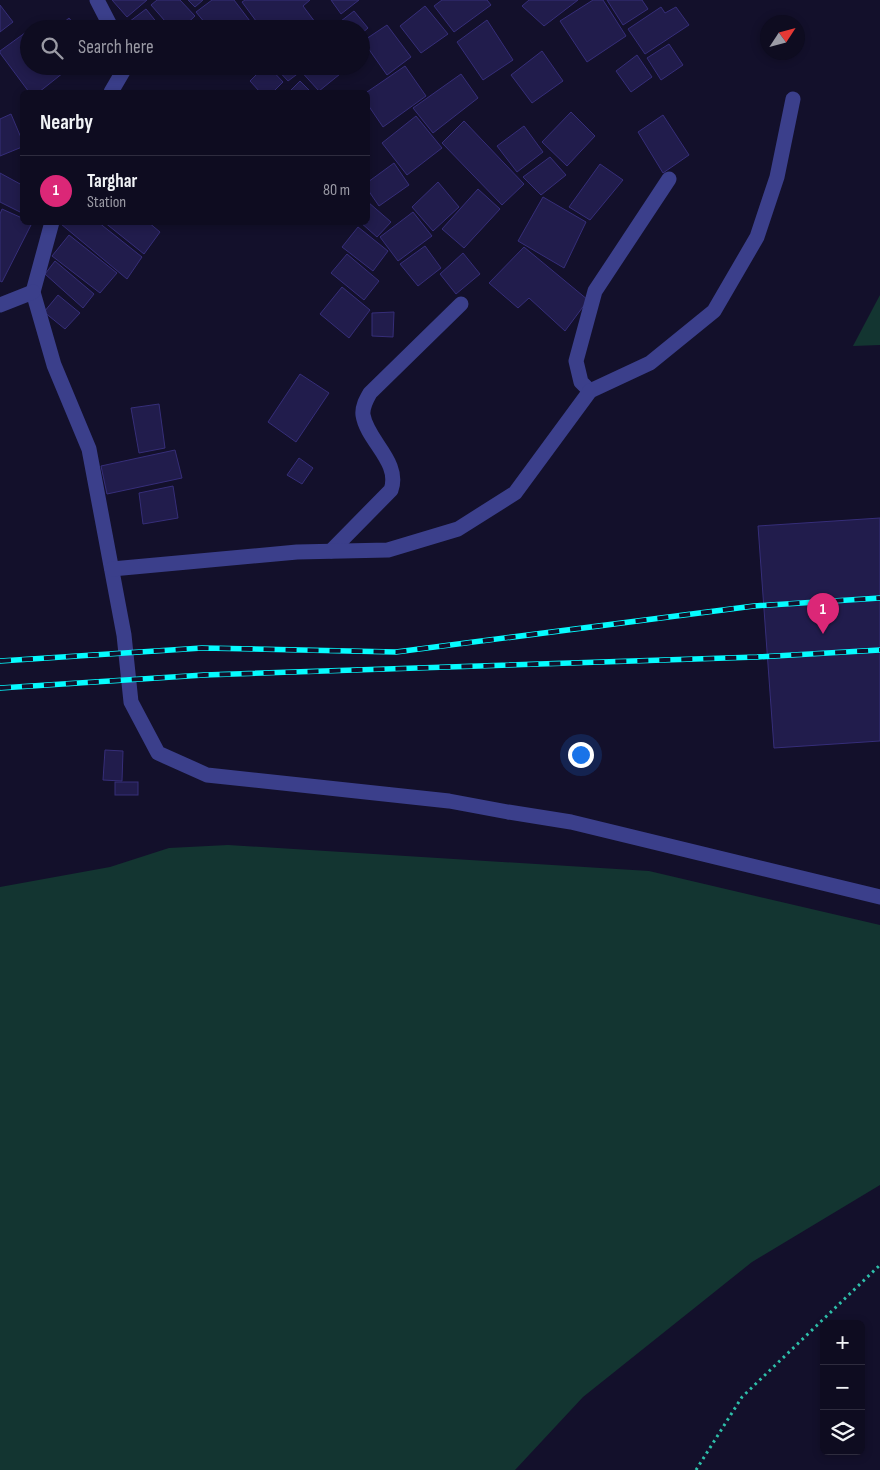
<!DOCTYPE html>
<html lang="en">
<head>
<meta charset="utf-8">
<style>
  :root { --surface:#0e0c20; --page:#1c1a2d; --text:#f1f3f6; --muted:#9b9ba5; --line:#2e2c3e; --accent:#db2777 }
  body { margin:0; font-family:"Sofia Sans Condensed",sans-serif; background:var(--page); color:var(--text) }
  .controls { position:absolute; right:15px; bottom:15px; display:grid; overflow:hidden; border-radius:8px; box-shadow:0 2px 8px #0003 }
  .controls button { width:45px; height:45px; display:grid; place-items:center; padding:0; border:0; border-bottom:1px solid var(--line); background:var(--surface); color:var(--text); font:25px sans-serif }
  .compass { position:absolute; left:760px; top:15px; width:45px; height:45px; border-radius:50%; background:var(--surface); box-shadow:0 2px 8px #0003; rotate:54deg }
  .you { position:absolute; left:580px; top:754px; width:18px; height:18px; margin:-12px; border:4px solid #fff; border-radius:50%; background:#1a73e8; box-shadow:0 0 0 8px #1a73e833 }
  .badge { display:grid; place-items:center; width:32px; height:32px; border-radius:50%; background:var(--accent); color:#fff; font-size:16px; font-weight:700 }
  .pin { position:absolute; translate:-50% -41px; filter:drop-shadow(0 1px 2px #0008) }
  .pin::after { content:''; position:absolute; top:26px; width:18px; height:15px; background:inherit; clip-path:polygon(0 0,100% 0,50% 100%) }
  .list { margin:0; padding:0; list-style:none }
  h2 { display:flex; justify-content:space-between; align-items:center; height:65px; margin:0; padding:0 20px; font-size:21px }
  h2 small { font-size:16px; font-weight:400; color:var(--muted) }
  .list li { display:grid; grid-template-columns:32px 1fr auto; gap:15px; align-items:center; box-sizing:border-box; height:70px; padding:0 20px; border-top:1px solid var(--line) }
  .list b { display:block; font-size:19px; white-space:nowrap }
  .list p { margin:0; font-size:16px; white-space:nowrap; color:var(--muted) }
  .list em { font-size:16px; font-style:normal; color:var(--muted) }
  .icon { flex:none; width:28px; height:28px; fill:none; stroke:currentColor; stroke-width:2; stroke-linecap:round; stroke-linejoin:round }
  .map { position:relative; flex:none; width:880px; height:1470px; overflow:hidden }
  .search { position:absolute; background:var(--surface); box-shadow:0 2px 8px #0003; left:20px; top:20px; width:350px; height:55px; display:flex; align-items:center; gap:12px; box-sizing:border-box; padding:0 18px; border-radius:28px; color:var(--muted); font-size:19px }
  .panel { position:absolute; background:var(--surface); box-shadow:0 2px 8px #0003; left:20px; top:90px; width:350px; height:135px; border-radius:8px }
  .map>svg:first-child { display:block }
  .green { fill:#133531 }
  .building { fill:#211c4c; stroke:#362e79 }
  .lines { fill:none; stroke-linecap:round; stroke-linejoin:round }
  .path { stroke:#2ebfaa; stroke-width:3; stroke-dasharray:2.5 4; stroke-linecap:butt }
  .street { stroke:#3b3f8b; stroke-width:15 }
  .rail-casing { stroke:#06fcff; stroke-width:5.5 }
  .rail { stroke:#13102b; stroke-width:4; stroke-dasharray:11; stroke-linecap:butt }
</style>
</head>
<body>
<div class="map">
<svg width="880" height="1470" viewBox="0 0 880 1470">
  <rect width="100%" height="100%" fill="#13102b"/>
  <g class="green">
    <polygon points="880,295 880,345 853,346"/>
    <polygon points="228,845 649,871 880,925 880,1185 752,1262 583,1397 515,1470 0,1470 0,887 110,867 169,848"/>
  </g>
  <g class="building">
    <polygon points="112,0 147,0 127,17"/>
    <polygon points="157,0 180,0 195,16 181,29 172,29 151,5"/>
    <polygon points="188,0 203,0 195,7"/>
    <polygon points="212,0 234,0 256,29 210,29 196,12"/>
    <polygon points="245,0 310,0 303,6 315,22 308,29 281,29 275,21 267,29 262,29 242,2"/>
    <polygon points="331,0 359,0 341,14"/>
    <polygon points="442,0 487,0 491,5 454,32 434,6"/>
    <polygon points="529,0 578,0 544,26 522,6"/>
    <polygon points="593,0 603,0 626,36 587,62 560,21"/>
    <polygon points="607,0 642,0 648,9 623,25"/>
    <polygon points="0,5 13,22 0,32"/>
    <polygon points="425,6 448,34 421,53 400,26"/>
    <polygon points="661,7 665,13 676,7 689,25 645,54 628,29"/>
    <polygon points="146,9 162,29 121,28"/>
    <polygon points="354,11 368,28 361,34 361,29 348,29 341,21"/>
    <polygon points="69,18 78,29 56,29"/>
    <polygon points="487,20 513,60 483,80 457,42"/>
    <polygon points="387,25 411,57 387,75 363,41"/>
    <polygon points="29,30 29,66 66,66 68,69 39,92 29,92 0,53 0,51"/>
    <polygon points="669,44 683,65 661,80 647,58"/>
    <polygon points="542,51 563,81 532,103 511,75"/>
    <polygon points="637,55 652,77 631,92 616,71"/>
    <polygon points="265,66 268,66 283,82 273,92 260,92 250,81"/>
    <polygon points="274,66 297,66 296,67 300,72 288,81"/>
    <polygon points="301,66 350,66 319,91 298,68"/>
    <polygon points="405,66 426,96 383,127 368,105 367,92"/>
    <polygon points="461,74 478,98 433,133 413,108"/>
    <polygon points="300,81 311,92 289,92"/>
    <polygon points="571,112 595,136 567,166 542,142"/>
    <polygon points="11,114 22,140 22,147 0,156 0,119"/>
    <polygon points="663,115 689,155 663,173 638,132"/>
    <polygon points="416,116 442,148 407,175 382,143"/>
    <polygon points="464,121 524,184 502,205 442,143"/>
    <polygon points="524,126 543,152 517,172 497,146"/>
    <polygon points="550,157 566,175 541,195 523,177"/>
    <polygon points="394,163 409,185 379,206 368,190 368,182"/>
    <polygon points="600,164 623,180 590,220 569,207"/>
    <polygon points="0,173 22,185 22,213 0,202"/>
    <polygon points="438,182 459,207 433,231 412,207"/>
    <polygon points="478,189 500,209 464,248 442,229"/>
    <polygon points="543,197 586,222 564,268 518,241"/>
    <polygon points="368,202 391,222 377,237 360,222 368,222"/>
    <polygon points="2,209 22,218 22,222 32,223 2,282 0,281 0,214"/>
    <polygon points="413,212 432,236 398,261 380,237"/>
    <polygon points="62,222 98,222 142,257 127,279 61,224"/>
    <polygon points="104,222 148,222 160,232 144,254"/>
    <polygon points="358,227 388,251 373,271 342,247"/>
    <polygon points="69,235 117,273 100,293 52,256"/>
    <polygon points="425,246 441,268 418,286 400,264"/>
    <polygon points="524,247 588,300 565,331 529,298 518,308 489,283"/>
    <polygon points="463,253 480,274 456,294 440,274"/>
    <polygon points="347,254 379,281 364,300 331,273"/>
    <polygon points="55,261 94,294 83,308 45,274"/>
    <polygon points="342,287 370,310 349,338 320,314"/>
    <polygon points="58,295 80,313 65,329 44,312"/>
    <polygon points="394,312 393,337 372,336 372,313"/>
    <polygon points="300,374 329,393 296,442 268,422"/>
    <polygon points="159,404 165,448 139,453 131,408"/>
    <polygon points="175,450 182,478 107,494 101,466"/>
    <polygon points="299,458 313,468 302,484 287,475"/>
    <polygon points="173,486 178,518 143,524 139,493"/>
    <polygon points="880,518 880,741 774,748 758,526"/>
    <polygon points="105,750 123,751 122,781 103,780"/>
    <rect x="115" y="782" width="23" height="13"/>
  </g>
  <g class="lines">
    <polyline class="path" points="696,1470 742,1397 880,1265"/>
    <g class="street">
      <polyline points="97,0 112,29"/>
      <polyline points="111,92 125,68 125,66"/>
      <polyline points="52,222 33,292 54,365 89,449 124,635 131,702 158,753 207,775 449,801 508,812 571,822 880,897"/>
      <polyline points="0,305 33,292"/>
      <polyline points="590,391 581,382 576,361 595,291 669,179"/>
      <path d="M331,551L391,490C401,462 367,441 363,415C362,407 366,400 370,393L461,304"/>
      <polyline points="112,569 297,552 388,550 458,529 515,493 590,391 650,363 714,311 757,237 777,177 793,99"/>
    </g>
    <g class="rail-casing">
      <g id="rail">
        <polyline points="0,661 202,648 396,652 754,606 880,598"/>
        <polyline points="0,688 204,675 757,657 880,650"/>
      </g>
    </g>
    <use href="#rail" class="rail"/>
  </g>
</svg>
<div class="controls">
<button>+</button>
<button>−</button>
<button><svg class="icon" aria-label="layers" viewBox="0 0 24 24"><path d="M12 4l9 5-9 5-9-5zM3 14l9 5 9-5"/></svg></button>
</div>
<svg class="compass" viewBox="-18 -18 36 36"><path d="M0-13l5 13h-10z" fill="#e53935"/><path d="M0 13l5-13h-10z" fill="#9b9ba5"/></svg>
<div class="you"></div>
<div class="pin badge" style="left:823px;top:634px">1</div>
<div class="search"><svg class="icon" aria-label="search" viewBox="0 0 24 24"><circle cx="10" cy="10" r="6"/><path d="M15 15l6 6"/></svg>Search here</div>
<section class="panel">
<h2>Nearby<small></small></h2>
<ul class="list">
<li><span class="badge">1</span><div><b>Targhar</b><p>Station</p></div><em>80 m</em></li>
</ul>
</section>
</div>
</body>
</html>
